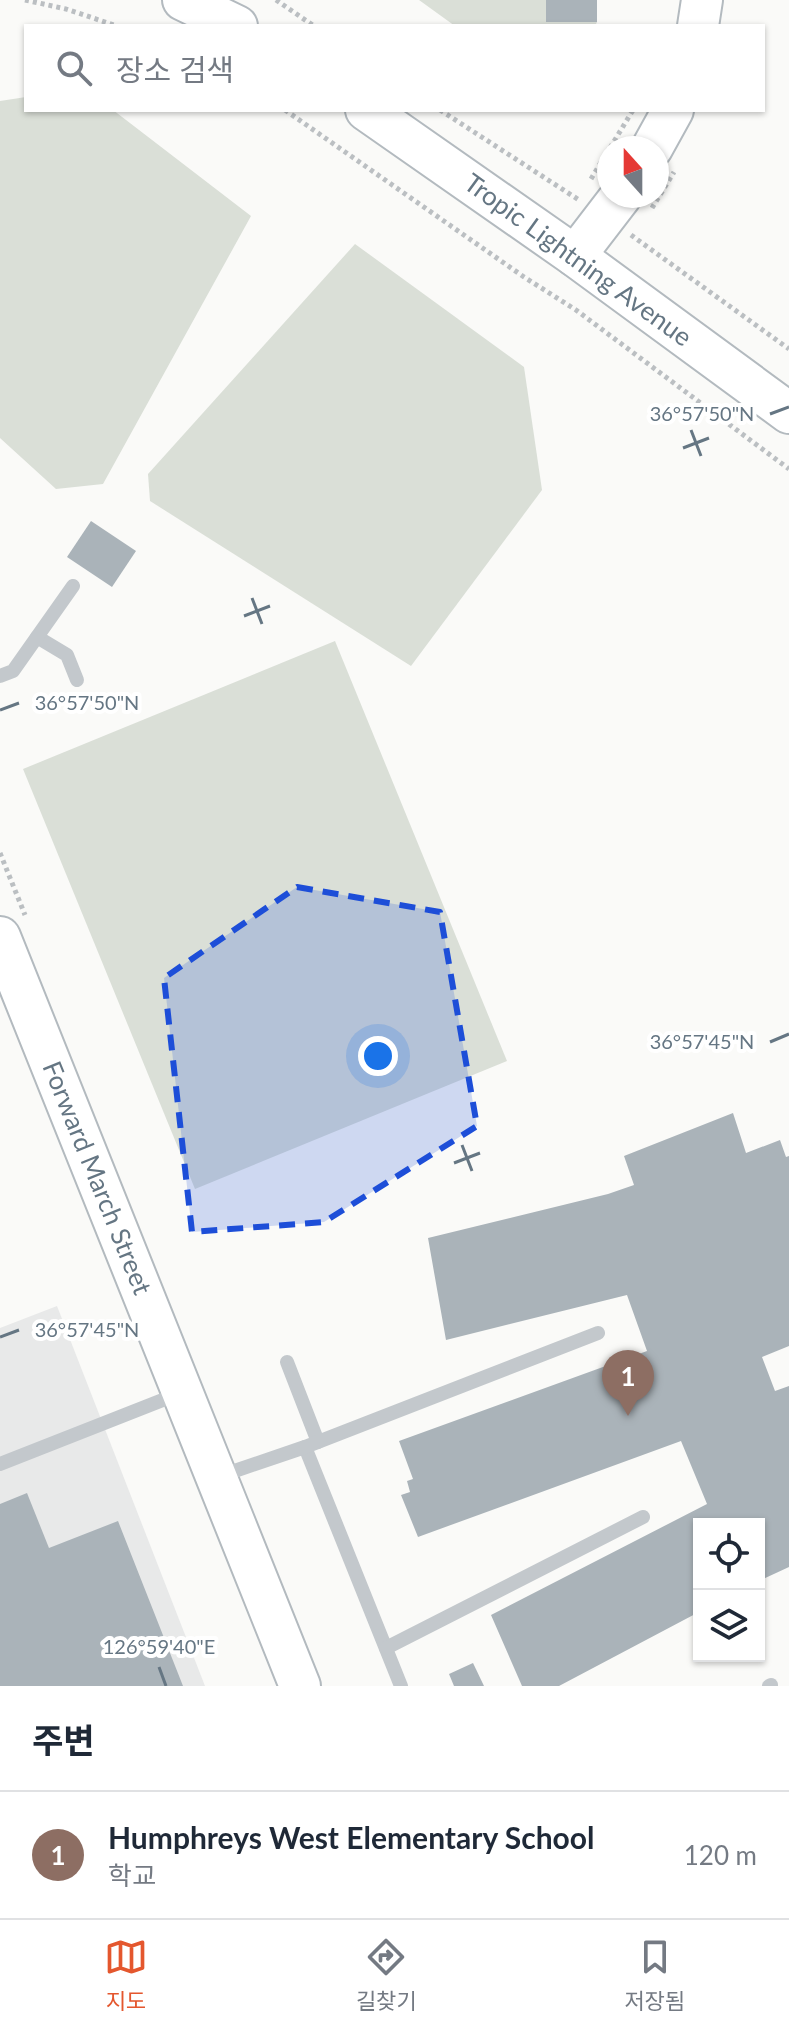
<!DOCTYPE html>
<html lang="ko">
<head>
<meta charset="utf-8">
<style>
  :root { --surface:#fff; --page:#f2f2f3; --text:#1f2937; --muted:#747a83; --line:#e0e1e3; --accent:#e4572e }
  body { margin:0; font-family:Lato,"Noto Sans KR",sans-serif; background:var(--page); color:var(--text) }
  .controls { position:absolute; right:24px; bottom:24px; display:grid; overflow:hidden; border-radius:0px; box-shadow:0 2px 6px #0004 }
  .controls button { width:72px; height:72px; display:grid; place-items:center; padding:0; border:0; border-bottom:2px solid var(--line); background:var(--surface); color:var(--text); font:40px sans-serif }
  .compass { position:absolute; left:597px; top:136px; width:72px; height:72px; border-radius:50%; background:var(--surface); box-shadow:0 2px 6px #0004; rotate:339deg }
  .you { position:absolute; left:378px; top:1056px; width:28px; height:28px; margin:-20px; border:6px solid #fff; border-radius:50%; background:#1a73e8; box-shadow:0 0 0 12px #1a73e833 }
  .badge { display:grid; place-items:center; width:52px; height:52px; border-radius:50%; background:var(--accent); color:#fff; font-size:26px; font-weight:700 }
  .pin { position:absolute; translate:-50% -66px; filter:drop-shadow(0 2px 4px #0008) }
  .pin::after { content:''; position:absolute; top:42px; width:28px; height:24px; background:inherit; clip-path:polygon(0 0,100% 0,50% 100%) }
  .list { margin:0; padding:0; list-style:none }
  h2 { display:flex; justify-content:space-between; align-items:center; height:104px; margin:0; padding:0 32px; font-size:34px }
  h2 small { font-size:26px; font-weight:400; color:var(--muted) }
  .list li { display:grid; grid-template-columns:52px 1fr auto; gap:24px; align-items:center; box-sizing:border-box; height:128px; padding:0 32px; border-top:2px solid var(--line) }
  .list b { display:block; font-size:30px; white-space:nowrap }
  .list p { margin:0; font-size:26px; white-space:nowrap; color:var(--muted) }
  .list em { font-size:26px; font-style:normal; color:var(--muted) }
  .icon { flex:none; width:44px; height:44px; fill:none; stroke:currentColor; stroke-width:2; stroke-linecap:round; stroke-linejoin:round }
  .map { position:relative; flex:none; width:789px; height:1686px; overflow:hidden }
  .search { position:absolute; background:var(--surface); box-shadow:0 2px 6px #0004; left:24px; right:24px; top:24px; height:88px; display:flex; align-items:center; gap:20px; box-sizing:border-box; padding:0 28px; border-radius:0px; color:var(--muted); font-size:30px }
  .sheet { height:232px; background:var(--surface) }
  nav { display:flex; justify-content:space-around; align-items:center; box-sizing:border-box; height:112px; border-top:2px solid var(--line); background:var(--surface); font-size:22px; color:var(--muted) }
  nav a { display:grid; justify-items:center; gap:4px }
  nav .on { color:var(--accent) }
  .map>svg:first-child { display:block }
  .built { fill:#e8e9e9 }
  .green { fill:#dadfd7 }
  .building { fill:#aab3b9 }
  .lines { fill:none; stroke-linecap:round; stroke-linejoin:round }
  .secondary-casing { stroke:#b3babf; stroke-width:44 }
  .path { stroke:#bbbfc2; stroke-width:5; stroke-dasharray:4 4; stroke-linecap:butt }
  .lane { stroke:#c3c8cc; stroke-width:14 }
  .secondary { stroke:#fff; stroke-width:40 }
  .marked { fill:#1d4ed8; fill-opacity:0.2; stroke:#1d4ed8; stroke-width:6; stroke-dasharray:16 10; stroke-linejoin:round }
  .ticks { fill:none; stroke:#657683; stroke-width:3 }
  .labels { text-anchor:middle; stroke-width:8; stroke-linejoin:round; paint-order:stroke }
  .street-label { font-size:26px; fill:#657683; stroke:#fff }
  .ticks-label { font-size:20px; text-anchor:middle; fill:#657683; stroke:#fff; stroke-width:8; stroke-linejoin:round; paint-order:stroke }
</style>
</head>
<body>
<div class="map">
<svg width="789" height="1686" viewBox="0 0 789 1686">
  <rect width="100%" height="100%" fill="#fafaf8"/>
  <polygon class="built" points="57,1306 205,1686 0,1686 0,1328"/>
  <g class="green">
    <polygon points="419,0 546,0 546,22 597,22 595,26 455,26"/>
    <polygon points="26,97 26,110 113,110 251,216 103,484 56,489 0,438 0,101"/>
    <polygon points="355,244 524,367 542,490 411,666 150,501 148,474"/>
    <polygon points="335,641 507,1061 195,1189 23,769"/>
  </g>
  <g class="building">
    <rect x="546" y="0" width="51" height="22"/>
    <polygon points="91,521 136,551 112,587 67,557"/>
    <polygon points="733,1113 746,1153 780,1140 786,1157 789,1156 789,1346 762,1357 775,1391 789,1386 789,1567 759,1581 759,1524 699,1524 699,1612 559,1686 522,1686 491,1615 707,1504 681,1441 418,1537 401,1495 410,1492 407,1481 413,1479 399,1441 647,1351 627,1295 446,1340 428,1238 608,1194 634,1185 624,1156"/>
    <polygon points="27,1493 49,1548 118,1521 183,1686 0,1686 0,1504"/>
    <polygon points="473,1663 484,1686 454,1686 449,1674"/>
  </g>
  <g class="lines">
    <g class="secondary-casing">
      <g id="secondary">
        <polyline points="183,0 237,26"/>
        <polyline points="698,26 702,0"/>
        <polyline points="366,110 575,256 789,413"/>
        <polyline points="652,148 673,110"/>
        <polyline points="575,256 621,196"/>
        <polyline points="0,937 300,1686"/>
      </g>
    </g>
    <g class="path">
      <polyline points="25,0 66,9 117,26"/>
      <polyline points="276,0 314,26"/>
      <polyline points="285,110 524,277 576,310 789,469"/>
      <polyline points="440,110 579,200"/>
      <polyline points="610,148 633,110"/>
      <polyline points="591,179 609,149"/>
      <polyline points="652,208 674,172"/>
      <polyline points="631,235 789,349"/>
      <polyline points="0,853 25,915"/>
    </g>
    <g class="lane">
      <polyline points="37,637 67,655 77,680"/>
      <polyline points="0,676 13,671 73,586"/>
      <polyline points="287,1362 318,1442"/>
      <polyline points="305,1447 401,1686"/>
      <polyline points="0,1464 178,1394"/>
      <polyline points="217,1477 305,1447 598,1333"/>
      <polyline points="386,1648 643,1517"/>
      <polyline points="769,1686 771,1685"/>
    </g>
    <use href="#secondary" class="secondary"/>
  </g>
  <path class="marked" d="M297,887L440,912L477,1126L324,1222L192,1232L164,978Z"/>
  <path class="ticks" d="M770,414L789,407M691,430L701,456M683,448L709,438M252,598L262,624M244,616L270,606M0,710L19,703M770,1042L789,1034M462,1145L472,1171M454,1163L480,1153M0,1337L19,1330M159,1667L166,1686"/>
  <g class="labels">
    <g class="street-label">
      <text transform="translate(578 260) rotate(36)" y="9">Tropic Lightning Avenue</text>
      <text transform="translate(97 1178) rotate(68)" y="9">Forward March Street</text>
    </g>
  </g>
  <g class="ticks-label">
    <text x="702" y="421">36°57'50"N</text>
    <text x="87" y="710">36°57'50"N</text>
    <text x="702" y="1049">36°57'45"N</text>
    <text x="87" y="1337">36°57'45"N</text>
    <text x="159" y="1654">126°59'40"E</text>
  </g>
</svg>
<div class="controls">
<button><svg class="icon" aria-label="locate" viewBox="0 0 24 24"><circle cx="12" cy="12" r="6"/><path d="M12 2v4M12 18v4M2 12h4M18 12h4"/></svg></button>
<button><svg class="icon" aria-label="layers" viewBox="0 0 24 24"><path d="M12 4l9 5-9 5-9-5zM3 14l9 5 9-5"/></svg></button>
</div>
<svg class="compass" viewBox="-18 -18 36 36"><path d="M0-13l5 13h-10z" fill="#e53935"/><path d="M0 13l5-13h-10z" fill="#747a83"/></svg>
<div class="you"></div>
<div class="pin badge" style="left:628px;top:1416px;background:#8d6e63">1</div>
<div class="search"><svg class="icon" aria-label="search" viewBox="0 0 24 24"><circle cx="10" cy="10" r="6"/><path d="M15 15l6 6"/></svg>장소 검색</div>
</div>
<section class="sheet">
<h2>주변<small></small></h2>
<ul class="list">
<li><span class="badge" style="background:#8d6e63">1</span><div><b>Humphreys West Elementary School</b><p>학교</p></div><em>120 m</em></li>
</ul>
</section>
<nav>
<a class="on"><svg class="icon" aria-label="map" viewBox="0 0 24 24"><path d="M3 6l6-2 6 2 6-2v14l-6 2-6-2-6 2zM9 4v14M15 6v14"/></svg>지도</a>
<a><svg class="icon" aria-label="directions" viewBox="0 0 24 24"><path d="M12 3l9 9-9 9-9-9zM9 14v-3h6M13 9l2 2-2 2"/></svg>길찾기</a>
<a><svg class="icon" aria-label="saved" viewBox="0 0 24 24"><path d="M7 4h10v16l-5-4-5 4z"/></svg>저장됨</a>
</nav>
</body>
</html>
